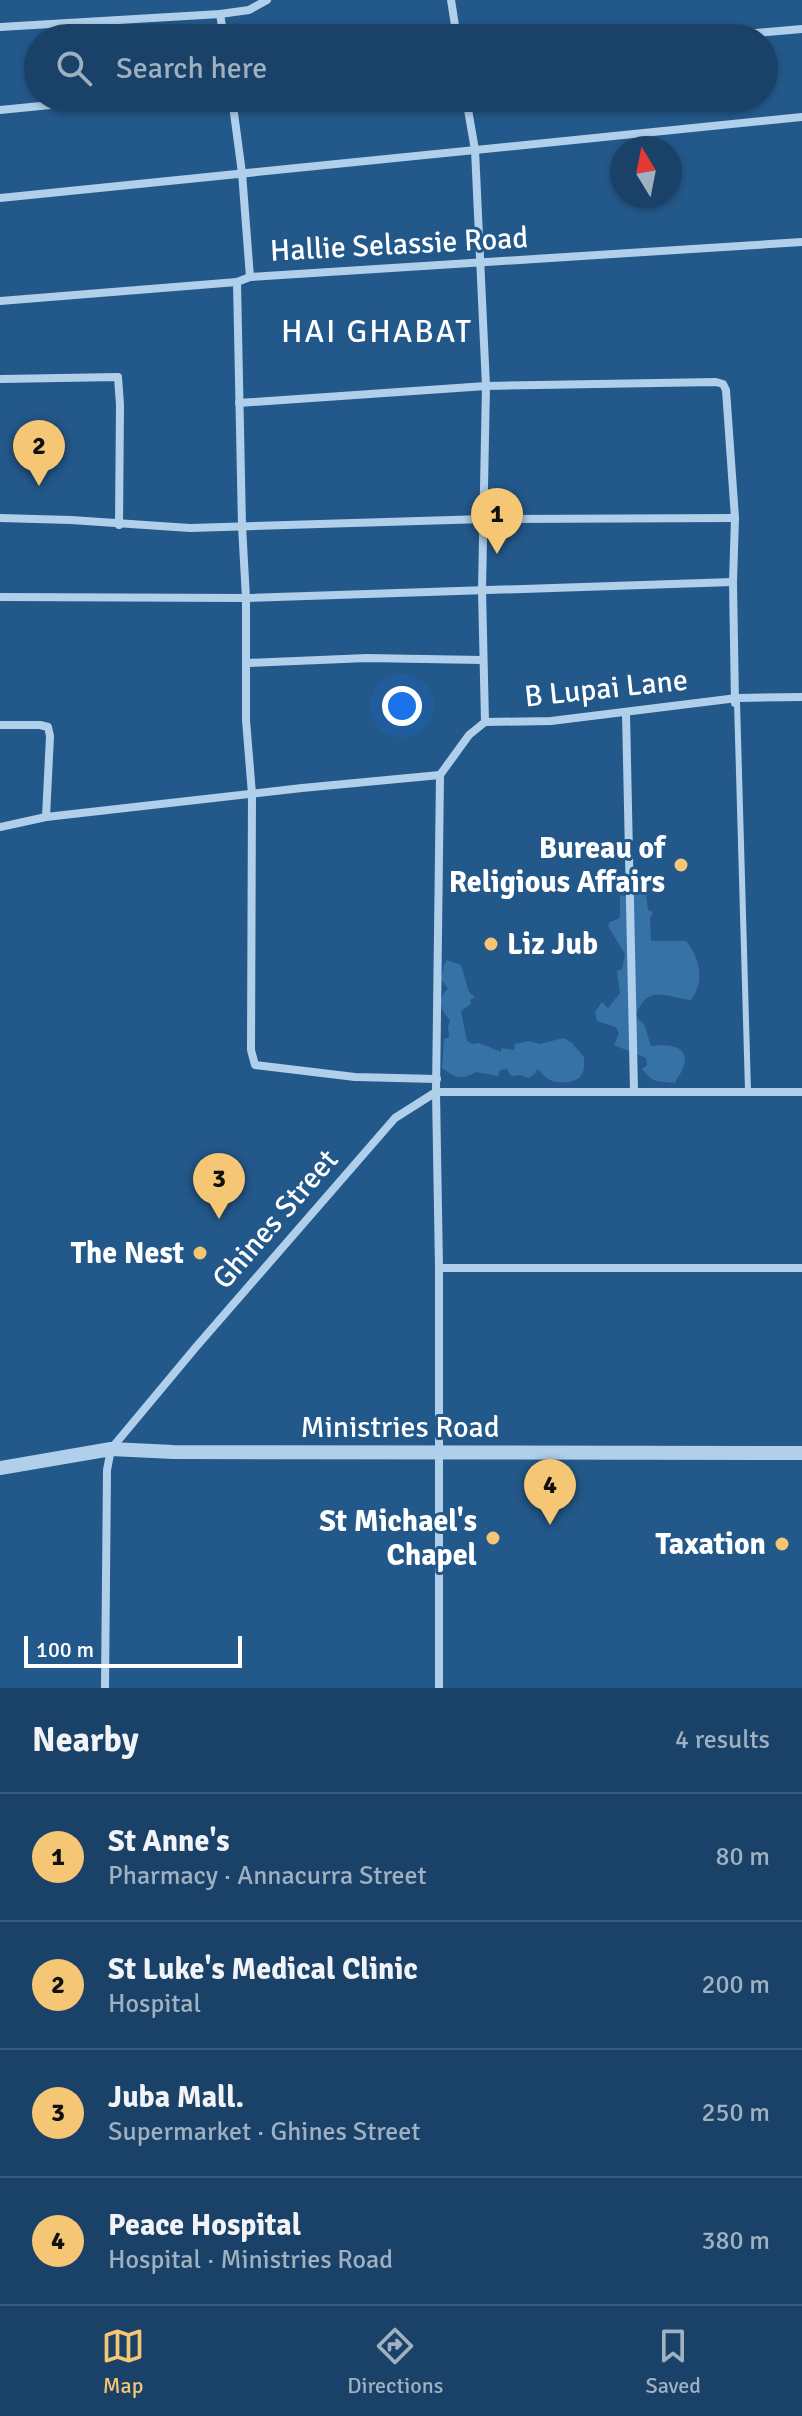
<!DOCTYPE html>
<html lang="en">
<head>
<meta charset="utf-8">
<style>
  :root { --surface:#1a4268; --page:#23496e; --text:#f1f3f6; --muted:#9fb0c0; --line:#385b7c; --accent:#f5c673 }
  body { margin:0; font-family:Signika,sans-serif; background:var(--page); color:var(--text) }
  .compass { position:absolute; left:610px; top:136px; width:72px; height:72px; border-radius:50%; background:var(--surface); box-shadow:0 2px 6px #0004; rotate:350deg }
  .scale { position:absolute; left:24px; bottom:20px; width:218px; box-sizing:border-box; padding-left:8px; border:4px solid #fff; border-top:0; font-size:22px; line-height:28px; white-space:nowrap; color:#fff; -webkit-text-stroke:6px #23588a; paint-order:stroke }
  .you { position:absolute; left:402px; top:706px; width:28px; height:28px; margin:-20px; border:6px solid #fff; border-radius:50%; background:#1a73e8; box-shadow:0 0 0 12px #1a73e833 }
  .badge { display:grid; place-items:center; width:52px; height:52px; border-radius:50%; background:var(--accent); color:#111; font-size:26px; font-weight:700 }
  .pin { position:absolute; translate:-50% -66px; filter:drop-shadow(0 2px 4px #0008) }
  .pin::after { content:''; position:absolute; top:42px; width:28px; height:24px; background:inherit; clip-path:polygon(0 0,100% 0,50% 100%) }
  .list { margin:0; padding:0; list-style:none }
  h2 { display:flex; justify-content:space-between; align-items:center; height:104px; margin:0; padding:0 32px; font-size:34px }
  h2 small { font-size:26px; font-weight:400; color:var(--muted) }
  .list li { display:grid; grid-template-columns:52px 1fr auto; gap:24px; align-items:center; box-sizing:border-box; height:128px; padding:0 32px; border-top:2px solid var(--line) }
  .list b { display:block; font-size:30px; white-space:nowrap }
  .list p { margin:0; font-size:26px; white-space:nowrap; color:var(--muted) }
  .list em { font-size:26px; font-style:normal; color:var(--muted) }
  .icon { flex:none; width:44px; height:44px; fill:none; stroke:currentColor; stroke-width:2; stroke-linecap:round; stroke-linejoin:round }
  .map { position:relative; flex:none; width:802px; height:1688px; overflow:hidden }
  .search { position:absolute; background:var(--surface); box-shadow:0 2px 6px #0004; left:24px; right:24px; top:24px; height:88px; display:flex; align-items:center; gap:20px; box-sizing:border-box; padding:0 28px; border-radius:44px; color:var(--muted); font-size:30px }
  .sheet { height:616px; background:var(--surface) }
  nav { display:flex; justify-content:space-around; align-items:center; box-sizing:border-box; height:112px; border-top:2px solid var(--line); background:var(--surface); font-size:22px; color:var(--muted) }
  nav a { display:grid; justify-items:center; gap:4px }
  nav .on { color:var(--accent) }
  .map>svg:first-child { display:block }
  .green { fill:#3772a7 }
  .lines { fill:none; stroke-linecap:round; stroke-linejoin:round }
  .service { stroke:#b0cfea; stroke-width:6 }
  .minor { stroke:#b0cfea; stroke-width:8 }
  .tertiary { stroke:#b0cfea; stroke-width:14 }
  .poi-dot { fill:#f5c673; stroke:#23588a; stroke-width:3 }
  .labels { text-anchor:middle; stroke-width:6; stroke-linejoin:round; paint-order:stroke }
  .street-label { font-size:30px; fill:#fff; stroke:#23588a }
  .poi-label { font-size:30px; font-weight:bold; fill:#fff; stroke:#23588a; text-anchor:end }
  .neighbourhood-label { font-size:32px; letter-spacing:2px; fill:#fff; stroke:#23588a }
</style>
</head>
<body>
<div class="map">
<svg width="802" height="1688" viewBox="0 0 802 1688">
  <rect width="100%" height="100%" fill="#23588a"/>
  <g class="green">
    <path d="M634,884L646,893L648,910L653,912L650,918L651,941H686C700,958 705,981 691,1000C664,997 649,984 636,1014L638,1019L644,1024L651,1046C664,1044 690,1044 684,1065C683,1070 678,1077 675,1083C657,1081 654,1084 642,1069L647,1065L646,1058L614,1045L619,1033L616,1027L597,1021L595,1012L602,1002L608,1008L620,993L617,971L622,969L625,954L608,926L610,922L620,918V895L625,896L630,892V886Z"/>
    <path d="M447,960L461,965L469,992L475,997L470,1000L471,1004L461,1011L467,1041L472,1044L479,1043L501,1052V1048L514,1050L515,1044L530,1041L539,1044L564,1038L572,1043L584,1057C584,1063 585,1072 580,1077C573,1084 554,1084 547,1078C543,1076 541,1071 537,1069L535,1074L528,1078L520,1075L511,1076L507,1069L500,1070L498,1076L476,1072C462,1081 454,1077 442,1068L444,1039L449,1037L448,1028L450,1020C440,1011 437,998 448,989L441,979L444,965Z"/>
  </g>
  <g class="lines">
    <polyline class="service" points="737,702 748,1091"/>
    <g class="minor">
      <polyline points="451,0 457,38"/>
      <polyline points="220,14 224,38"/>
      <polyline points="0,27 220,14 249,10 267,0"/>
      <polyline points="697,38 802,29"/>
      <polyline points="232,98 242,173 250,277"/>
      <polyline points="466,98 475,150 486,386 482,590 485,722"/>
      <polyline points="0,110 121,98"/>
      <polyline points="0,198 802,117"/>
      <polyline points="237,282 242,526 246,598 246,720 252,794 251,1050 255,1065 355,1077 437,1079"/>
      <polyline points="0,301 237,282 250,277 802,242"/>
      <polyline points="0,379 118,377 120,405 119,525"/>
      <polyline points="239,403 486,386 716,382 723,384 726,390 735,518 733,582 735,703 737,698"/>
      <polyline points="0,518 71,520 190,528 484,519 735,518"/>
      <polyline points="0,597 246,598 733,582"/>
      <polyline points="247,663 367,658 482,660"/>
      <polyline points="626,713 634,1091"/>
      <polyline points="0,725 40,725 48,727 50,736 46,817"/>
      <polyline points="440,775 469,735 485,722 551,721 737,698 802,697"/>
      <polyline points="0,827 46,817 302,788 440,775"/>
      <polyline points="439,1268 802,1268"/>
      <polyline points="105,1688 107,1470 111,1449 196,1347 395,1118 436,1092 802,1092"/>
      <polyline points="439,1688 439,1268 436,1092 440,775"/>
    </g>
    <polyline class="tertiary" points="0,1468 111,1449 173,1452 802,1453"/>
  </g>
  <g class="poi-dot">
    <circle cx="681" cy="865" r="8"/>
    <circle cx="491" cy="944" r="8"/>
    <circle cx="200" cy="1253" r="8"/>
    <circle cx="493" cy="1538" r="8"/>
    <circle cx="782" cy="1544" r="8"/>
  </g>
  <g class="labels">
    <g class="street-label">
      <text transform="translate(399 244) rotate(-3)" y="10">Hallie Selassie Road</text>
      <text transform="translate(606 688) rotate(-6)" y="10">B Lupai Lane</text>
      <text transform="translate(275 1219) rotate(-49)" y="10">Ghines Street</text>
      <text x="400" y="1437">Ministries Road</text>
    </g>
    <g class="poi-label">
      <text x="665" y="858">Bureau of<tspan x="665" dy="34">Religious Affairs</tspan></text>
      <text x="507" y="954" text-anchor="start">Liz Jub</text>
      <text x="184" y="1263">The Nest</text>
      <text x="477" y="1531">St Michael's<tspan x="477" dy="34">Chapel</tspan></text>
      <text x="766" y="1554">Taxation</text>
    </g>
    <g class="neighbourhood-label">
      <text x="377" y="342">HAI GHABAT</text>
    </g>
  </g>
</svg>
<svg class="compass" viewBox="-18 -18 36 36"><path d="M0-13l5 13h-10z" fill="#e53935"/><path d="M0 13l5-13h-10z" fill="#9fb0c0"/></svg>
<div class="scale">100 m</div>
<div class="you"></div>
<div class="pin badge" style="left:497px;top:554px">1</div>
<div class="pin badge" style="left:39px;top:486px">2</div>
<div class="pin badge" style="left:219px;top:1219px">3</div>
<div class="pin badge" style="left:550px;top:1525px">4</div>
<div class="search"><svg class="icon" aria-label="search" viewBox="0 0 24 24"><circle cx="10" cy="10" r="6"/><path d="M15 15l6 6"/></svg>Search here</div>
</div>
<section class="sheet">
<h2>Nearby<small>4 results</small></h2>
<ul class="list">
<li><span class="badge">1</span><div><b>St Anne's</b><p>Pharmacy · Annacurra Street</p></div><em>80 m</em></li>
<li><span class="badge">2</span><div><b>St Luke's Medical Clinic</b><p>Hospital</p></div><em>200 m</em></li>
<li><span class="badge">3</span><div><b>Juba Mall.</b><p>Supermarket · Ghines Street</p></div><em>250 m</em></li>
<li><span class="badge">4</span><div><b>Peace Hospital</b><p>Hospital · Ministries Road</p></div><em>380 m</em></li>
</ul>
</section>
<nav>
<a class="on"><svg class="icon" aria-label="map" viewBox="0 0 24 24"><path d="M3 6l6-2 6 2 6-2v14l-6 2-6-2-6 2zM9 4v14M15 6v14"/></svg>Map</a>
<a><svg class="icon" aria-label="directions" viewBox="0 0 24 24"><path d="M12 3l9 9-9 9-9-9zM9 14v-3h6M13 9l2 2-2 2"/></svg>Directions</a>
<a><svg class="icon" aria-label="saved" viewBox="0 0 24 24"><path d="M7 4h10v16l-5-4-5 4z"/></svg>Saved</a>
</nav>
</body>
</html>
